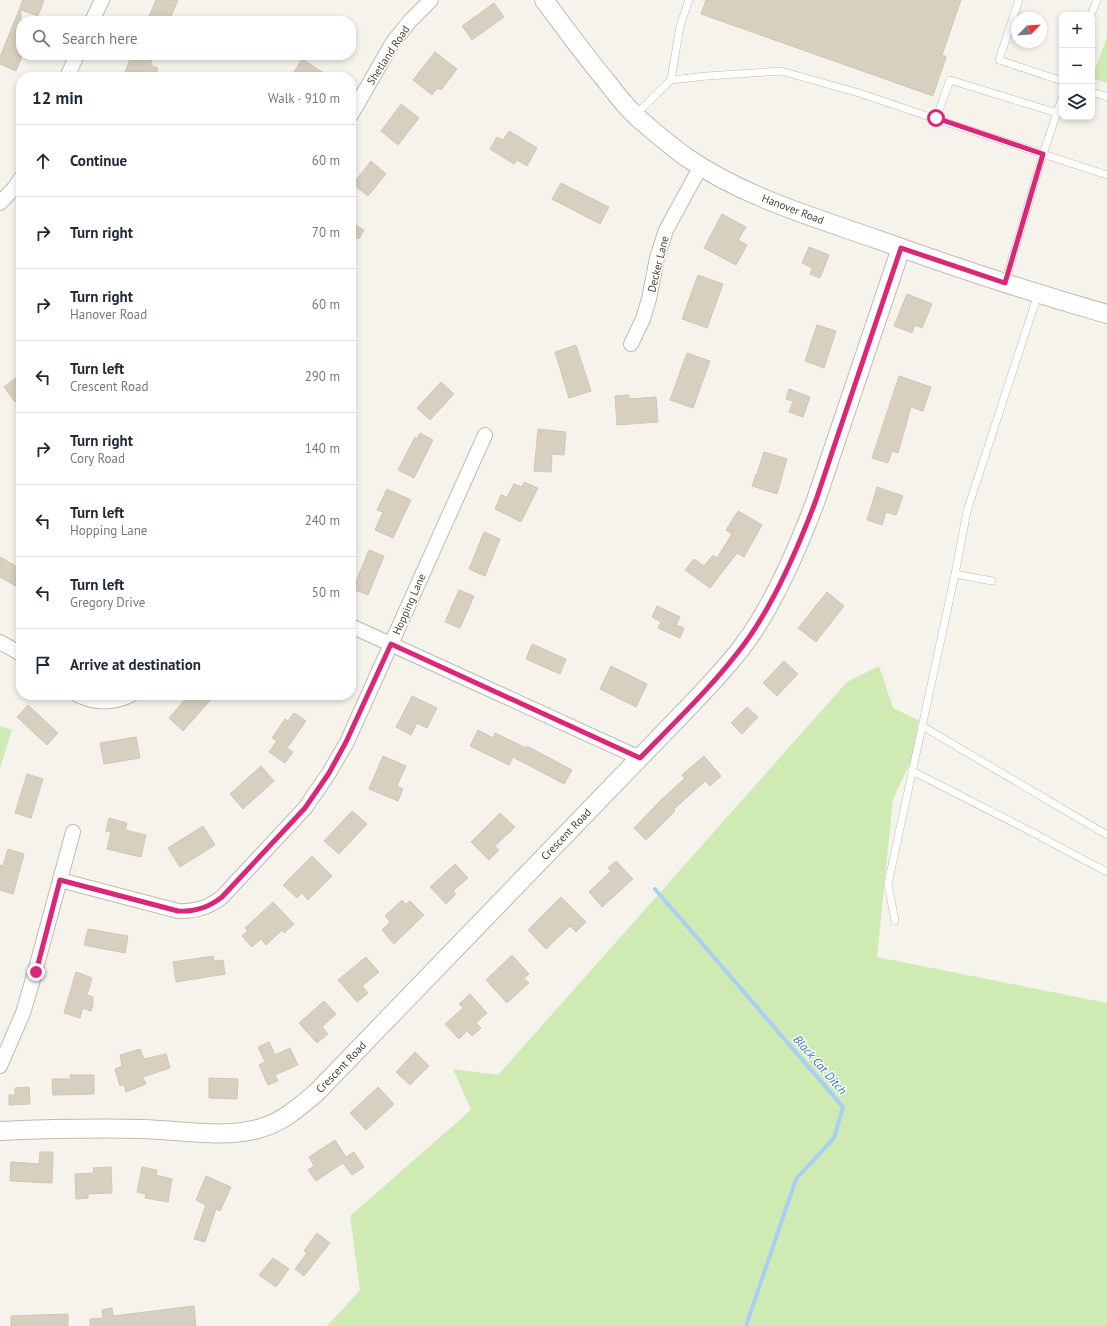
<!DOCTYPE html>
<html lang="en">
<head>
<meta charset="utf-8">
<style>
  :root { --surface:#fff; --page:#f6f6f7; --text:#1f2937; --muted:#747a83; --line:#e0e1e3 }
  body { margin:0; font-family:"PT Sans",sans-serif; background:var(--page); color:var(--text) }
  .controls { position:absolute; right:12px; top:12px; display:grid; overflow:hidden; border-radius:8px; box-shadow:0 2px 6px #0003 }
  .controls button { width:36px; height:36px; display:grid; place-items:center; padding:0; border:0; border-bottom:1px solid var(--line); background:var(--surface); color:var(--text); font:20px sans-serif }
  .compass { position:absolute; left:1011px; top:12px; width:36px; height:36px; border-radius:50%; background:var(--surface); box-shadow:0 2px 6px #0003; rotate:65deg }
  .stop { position:absolute; width:12px; height:12px; margin:-9px; border:3px solid #db2777; border-radius:50%; background:#fff }
  .stop.end { background:#db2777; border-color:#fff; box-shadow:0 1px 4px #0008 }
  .list { margin:0; padding:0; list-style:none }
  h2 { display:flex; justify-content:space-between; align-items:center; height:52px; margin:0; padding:0 16px; font-size:17px }
  h2 small { font-size:13px; font-weight:400; color:var(--muted) }
  .list li { display:grid; grid-template-columns:26px 1fr auto; gap:12px; align-items:center; box-sizing:border-box; height:72px; padding:0 16px; border-top:1px solid var(--line) }
  .list b { display:block; font-size:15px; white-space:nowrap }
  .list p { margin:0; font-size:13px; white-space:nowrap; color:var(--muted) }
  .list em { font-size:13px; font-style:normal; color:var(--muted) }
  .icon { flex:none; width:22px; height:22px; fill:none; stroke:currentColor; stroke-width:2; stroke-linecap:round; stroke-linejoin:round }
  .map { position:relative; flex:none; width:1107px; height:1326px; overflow:hidden }
  .search { position:absolute; background:var(--surface); box-shadow:0 2px 6px #0003; left:16px; top:16px; width:340px; height:44px; display:flex; align-items:center; gap:10px; box-sizing:border-box; padding:0 14px; border-radius:16px; color:var(--muted); font-size:15px }
  .panel { position:absolute; background:var(--surface); box-shadow:0 2px 6px #0003; left:16px; top:72px; width:340px; height:628px; border-radius:16px }
  .map>svg:first-child { display:block }
  .green { fill:#cfeab3 }
  .lines { fill:none; stroke-linecap:round; stroke-linejoin:round }
  .stream { stroke:#a7d0f2; stroke-width:4 }
  .building { fill:#d7cfc0; stroke:#d2c7b3 }
  .service-casing { stroke:#c1bbad; stroke-width:8 }
  .minor-casing { stroke:#c1bbad; stroke-width:16 }
  .tertiary-casing { stroke:#c1bbad; stroke-width:20 }
  .service { stroke:#fff; stroke-width:7 }
  .minor { stroke:#fff; stroke-width:14 }
  .tertiary { stroke:#fff; stroke-width:18 }
  .route { stroke:#db2777; stroke-width:5 }
  .labels { text-anchor:middle; stroke-width:3; stroke-linejoin:round; paint-order:stroke }
  .street-label { font-size:11px; fill:#4a4438; stroke:#fff }
  .water-label { font-size:12px; font-style:italic; fill:#2e78b9; stroke:#fff }
</style>
</head>
<body>
<div class="map">
<svg width="1107" height="1326" viewBox="0 0 1107 1326">
  <rect width="100%" height="100%" fill="#f5f3eb"/>
  <g class="green">
    <polygon points="1107,37 1107,83 1092,78"/>
    <polygon points="879,666 893,708 928,725 893,799 877,957 1107,1003 1107,1326 327,1326 360,1290 350,1216 471,1110 453,1069 498,1075 847,682"/>
    <polygon points="0,726 12,730 0,768"/>
  </g>
  <g class="lines">
    <polyline class="stream" points="655,889 843,1107 834,1138 796,1179 746,1326"/>
  </g>
  <g class="building">
    <polygon points="23,0 44,0 38,16 21,10 21,59 16,71 0,64 0,57"/>
    <polygon points="156,0 178,0 169,21 161,21 149,16"/>
    <polygon points="706,0 961,0 942,55 946,57 933,96 701,14"/>
    <polygon points="494,3 504,17 472,40 462,26"/>
    <polygon points="435,52 457,69 441,90 437,88 432,95 413,80"/>
    <polygon points="132,55 154,55 150,65 158,68 155,77 136,77 125,72"/>
    <polygon points="302,59 330,77 291,77"/>
    <polygon points="401,104 419,118 398,145 381,131"/>
    <polygon points="509,131 537,148 527,166 517,160 514,164 490,149 497,137 503,140"/>
    <polygon points="371,161 386,174 368,196 353,184"/>
    <polygon points="561,183 609,207 600,224 552,199"/>
    <polygon points="722,214 746,227 738,240 747,245 736,265 704,248"/>
    <polygon points="351,222 364,230 359,239 351,234"/>
    <polygon points="809,247 829,255 820,278 810,274 812,268 802,263"/>
    <polygon points="698,275 723,284 707,328 682,319"/>
    <polygon points="907,294 932,304 922,328 915,325 912,333 894,326"/>
    <polygon points="817,325 836,331 824,368 805,361"/>
    <polygon points="576,345 591,391 569,398 555,352"/>
    <polygon points="687,353 710,361 693,408 670,400"/>
    <polygon points="21,374 21,397 15,402 4,387"/>
    <polygon points="899,376 931,387 923,411 911,407 898,453 892,451 888,463 872,458"/>
    <polygon points="441,382 454,394 430,420 417,408"/>
    <polygon points="789,389 810,397 803,417 789,412 793,401 786,399"/>
    <polygon points="629,395 629,399 656,397 658,422 617,425 615,396"/>
    <polygon points="538,429 566,432 564,455 552,454 551,472 534,471"/>
    <polygon points="420,433 433,440 414,478 398,470 415,437 417,439"/>
    <polygon points="764,452 787,459 777,494 752,486 756,474 757,474"/>
    <polygon points="524,482 538,488 521,522 495,509 501,495 507,497 514,484 522,487"/>
    <polygon points="877,487 903,496 896,515 886,512 882,525 867,520"/>
    <polygon points="387,489 411,500 393,538 375,530 383,512 377,510"/>
    <polygon points="738,511 762,525 744,557 737,553 710,588 685,570 694,559 704,566 713,555 717,558 732,534 726,530"/>
    <polygon points="484,532 500,539 485,576 469,569"/>
    <polygon points="369,550 384,556 368,595 353,589"/>
    <polygon points="0,557 21,569 21,589 0,577"/>
    <polygon points="459,590 474,596 460,628 445,622"/>
    <polygon points="827,592 844,606 816,642 798,628"/>
    <polygon points="657,606 680,617 676,625 684,628 680,638 658,628 661,622 652,617"/>
    <polygon points="532,644 566,659 560,674 526,659"/>
    <polygon points="784,661 798,674 777,696 763,683"/>
    <polygon points="611,666 647,684 636,707 600,689"/>
    <polygon points="189,695 215,695 183,731 169,718"/>
    <polygon points="412,696 437,708 427,728 417,723 411,735 396,727"/>
    <polygon points="28,705 58,733 47,745 17,717"/>
    <polygon points="747,707 758,717 742,734 731,723"/>
    <polygon points="294,713 306,721 287,748 293,752 285,763 269,752 277,741 272,738 285,719 288,721"/>
    <polygon points="478,730 493,738 495,733 526,748 527,746 572,770 564,784 513,757 509,765 470,746"/>
    <polygon points="136,737 140,758 104,764 100,743"/>
    <polygon points="383,756 406,766 397,786 403,789 398,801 369,789"/>
    <polygon points="704,756 721,776 710,786 705,781 674,809 675,811 646,840 634,828 661,800 685,778 682,775"/>
    <polygon points="261,766 274,781 243,809 230,794"/>
    <polygon points="27,774 43,779 31,818 15,813"/>
    <polygon points="352,811 367,824 339,854 324,841"/>
    <polygon points="500,813 515,827 495,846 499,850 489,860 471,842"/>
    <polygon points="109,818 127,823 125,830 146,835 141,857 107,849 111,832 106,831"/>
    <polygon points="203,826 215,845 180,867 168,848"/>
    <polygon points="8,849 24,854 13,894 0,890 0,865 3,866"/>
    <polygon points="312,856 332,876 308,900 302,893 297,898 283,885"/>
    <polygon points="616,861 633,879 602,907 589,892 611,871 608,868"/>
    <polygon points="455,864 468,878 453,891 456,894 446,904 430,887"/>
    <polygon points="561,897 586,922 576,932 570,926 546,949 528,930"/>
    <polygon points="402,900 406,904 410,901 424,915 394,944 382,930 390,922 385,916"/>
    <polygon points="273,902 294,924 284,933 282,930 266,945 261,939 252,947 242,936 248,931 245,928"/>
    <polygon points="88,929 128,936 125,953 84,945"/>
    <polygon points="512,955 529,974 524,978 529,983 507,1003 486,980"/>
    <polygon points="213,956 214,961 223,960 225,974 176,982 173,962"/>
    <polygon points="366,957 379,972 362,986 368,993 357,1002 338,980"/>
    <polygon points="76,972 92,978 87,995 93,997 93,1005 91,1011 83,1008 80,1018 64,1013"/>
    <polygon points="470,994 487,1013 476,1023 481,1028 472,1036 467,1031 459,1039 445,1024 463,1008 459,1004"/>
    <polygon points="324,1001 336,1014 322,1027 328,1034 317,1043 299,1023"/>
    <polygon points="269,1042 275,1055 290,1048 298,1065 275,1075 278,1081 268,1085 259,1065 265,1062 258,1047"/>
    <polygon points="140,1049 144,1059 166,1054 170,1068 143,1077 146,1084 126,1092 124,1084 120,1086 115,1069 122,1066 120,1055"/>
    <polygon points="415,1052 429,1066 410,1085 396,1072"/>
    <polygon points="70,1075 94,1075 94,1094 53,1095 52,1079 71,1079"/>
    <polygon points="209,1078 238,1079 237,1099 209,1098"/>
    <polygon points="29,1087 30,1104 9,1105 9,1095 15,1095 15,1088"/>
    <polygon points="378,1087 394,1104 366,1130 350,1113"/>
    <polygon points="335,1140 346,1157 354,1152 364,1167 352,1175 343,1163 316,1181 308,1170 314,1166 309,1157"/>
    <polygon points="40,1152 53,1152 52,1183 10,1181 11,1162 39,1164"/>
    <polygon points="111,1167 112,1193 88,1194 88,1198 76,1199 75,1174 94,1173 93,1168"/>
    <polygon points="142,1167 157,1170 156,1175 172,1179 168,1202 145,1198 146,1194 137,1192"/>
    <polygon points="206,1176 231,1187 220,1211 216,1209 205,1242 194,1239 206,1205 196,1200"/>
    <polygon points="317,1233 330,1243 304,1276 295,1269 307,1253 304,1251"/>
    <polygon points="273,1258 289,1269 276,1287 259,1275"/>
    <polygon points="194,1306 196,1326 90,1326 90,1319 103,1318 102,1310 112,1308 113,1316"/>
    <polygon points="68,1314 68,1326 11,1326 11,1316"/>
  </g>
  <g class="lines">
    <g class="service-casing">
      <g id="service">
        <polyline points="1019,0 999,60 1062,81"/>
        <polyline points="1091,15 1097,0"/>
        <polyline points="671,80 680,26 689,0"/>
        <polyline points="1092,92 1107,97"/>
        <polyline points="635,115 671,80 707,76 781,71 859,93 936,119 950,80 1057,113"/>
        <polyline points="936,119 1107,175"/>
        <polyline points="1005,283 1043,154 1062,98"/>
        <polyline points="955,574 992,581"/>
        <polyline points="922,726 1107,835"/>
        <polyline points="912,771 1024,828 1107,872"/>
        <polyline points="895,921 888,884 955,574 967,511 1038,294"/>
      </g>
    </g>
    <g class="minor-casing">
      <g id="minor">
        <polyline points="92,21 102,0"/>
        <polyline points="67,77 77,55"/>
        <polyline points="351,115 393,42 410,21 431,0"/>
        <polyline points="0,203 15,187 21,178"/>
        <polyline points="631,344 643,319 649,299 657,258 666,230 701,166"/>
        <polyline points="351,626 640,758"/>
        <polyline points="0,642 21,654"/>
        <path d="M78,695C96,704 114,703 131,695"/>
        <path d="M60,880L178,911C195,912 208,908 222,897L305,808L329,773L347,742L485,435"/>
        <polyline points="0,1066 23,1013 35,972 73,832"/>
      </g>
    </g>
    <g class="tertiary-casing">
      <g id="tertiary">
        <path d="M544,0C565,28 585,56 607,82C618,97 630,112 645,124C658,135 672,147 686,157C744,197 813,217 879,240C954,267 1030,292 1107,314"/>
        <path d="M0,1131C48,1129 95,1128 143,1129C179,1130 227,1139 261,1128C282,1122 298,1108 315,1094L682,714C704,691 726,669 745,643C775,602 798,548 816,500L901,248"/>
      </g>
    </g>
    <use href="#service" class="service"/>
    <use href="#minor" class="minor"/>
    <use href="#tertiary" class="tertiary"/>
  </g>
  <g class="lines">
    <path class="route" d="M36,972L60,880L178,911C195,912 208,908 222,897L305,808L329,773L346,742L391,644L640,758C676,721 714,685 745,643C775,602 798,548 816,500L901,248L1005,283L1043,154L936,118"/>
  </g>
  <g class="labels">
    <g class="street-label">
      <text transform="translate(388 55) rotate(-57)" y="4">Shetland Road</text>
      <text transform="translate(793 209) rotate(21)" y="4">Hanover Road</text>
      <text transform="translate(658 264) rotate(-76)" y="4">Decker Lane</text>
      <text transform="translate(409 604) rotate(-66)" y="4">Hopping Lane</text>
      <text transform="translate(566 834) rotate(-46)" y="4">Crescent Road</text>
      <text transform="translate(341 1067) rotate(-46)" y="4">Crescent Road</text>
    </g>
    <g class="water-label">
      <text transform="translate(820 1065) rotate(49)" y="4">Black Cat Ditch</text>
    </g>
  </g>
</svg>
<div class="controls">
<button>+</button>
<button>−</button>
<button><svg class="icon" aria-label="layers" viewBox="0 0 24 24"><path d="M12 4l9 5-9 5-9-5zM3 14l9 5 9-5"/></svg></button>
</div>
<svg class="compass" viewBox="-18 -18 36 36"><path d="M0-13l5 13h-10z" fill="#e53935"/><path d="M0 13l5-13h-10z" fill="#747a83"/></svg>
<div class="stop" style="left:936px;top:118px"></div>
<div class="stop end" style="left:36px;top:972px"></div>
<div class="search"><svg class="icon" aria-label="search" viewBox="0 0 24 24"><circle cx="10" cy="10" r="6"/><path d="M15 15l6 6"/></svg>Search here</div>
<section class="panel">
<h2>12 min<small>Walk · 910 m</small></h2>
<ul class="list">
<li><svg class="icon" aria-label="ahead" viewBox="0 0 24 24"><path d="M12 20V5M6 11l6-6 6 6"/></svg><div><b>Continue</b></div><em>60 m</em></li>
<li><svg class="icon" aria-label="right" viewBox="0 0 24 24"><path d="M7 20v-9h11M14 6l5 5-5 5"/></svg><div><b>Turn right</b></div><em>70 m</em></li>
<li><svg class="icon" aria-label="right" viewBox="0 0 24 24"><path d="M7 20v-9h11M14 6l5 5-5 5"/></svg><div><b>Turn right</b><p>Hanover Road</p></div><em>60 m</em></li>
<li><svg class="icon" aria-label="left" viewBox="0 0 24 24"><path d="M17 20v-9H6M10 6l-5 5 5 5"/></svg><div><b>Turn left</b><p>Crescent Road</p></div><em>290 m</em></li>
<li><svg class="icon" aria-label="right" viewBox="0 0 24 24"><path d="M7 20v-9h11M14 6l5 5-5 5"/></svg><div><b>Turn right</b><p>Cory Road</p></div><em>140 m</em></li>
<li><svg class="icon" aria-label="left" viewBox="0 0 24 24"><path d="M17 20v-9H6M10 6l-5 5 5 5"/></svg><div><b>Turn left</b><p>Hopping Lane</p></div><em>240 m</em></li>
<li><svg class="icon" aria-label="left" viewBox="0 0 24 24"><path d="M17 20v-9H6M10 6l-5 5 5 5"/></svg><div><b>Turn left</b><p>Gregory Drive</p></div><em>50 m</em></li>
<li><svg class="icon" aria-label="arrive" viewBox="0 0 24 24"><path d="M6 21V4h12l-3 4 3 4H6"/></svg><div><b>Arrive at destination</b></div></li>
</ul>
</section>
</div>
</body>
</html>
